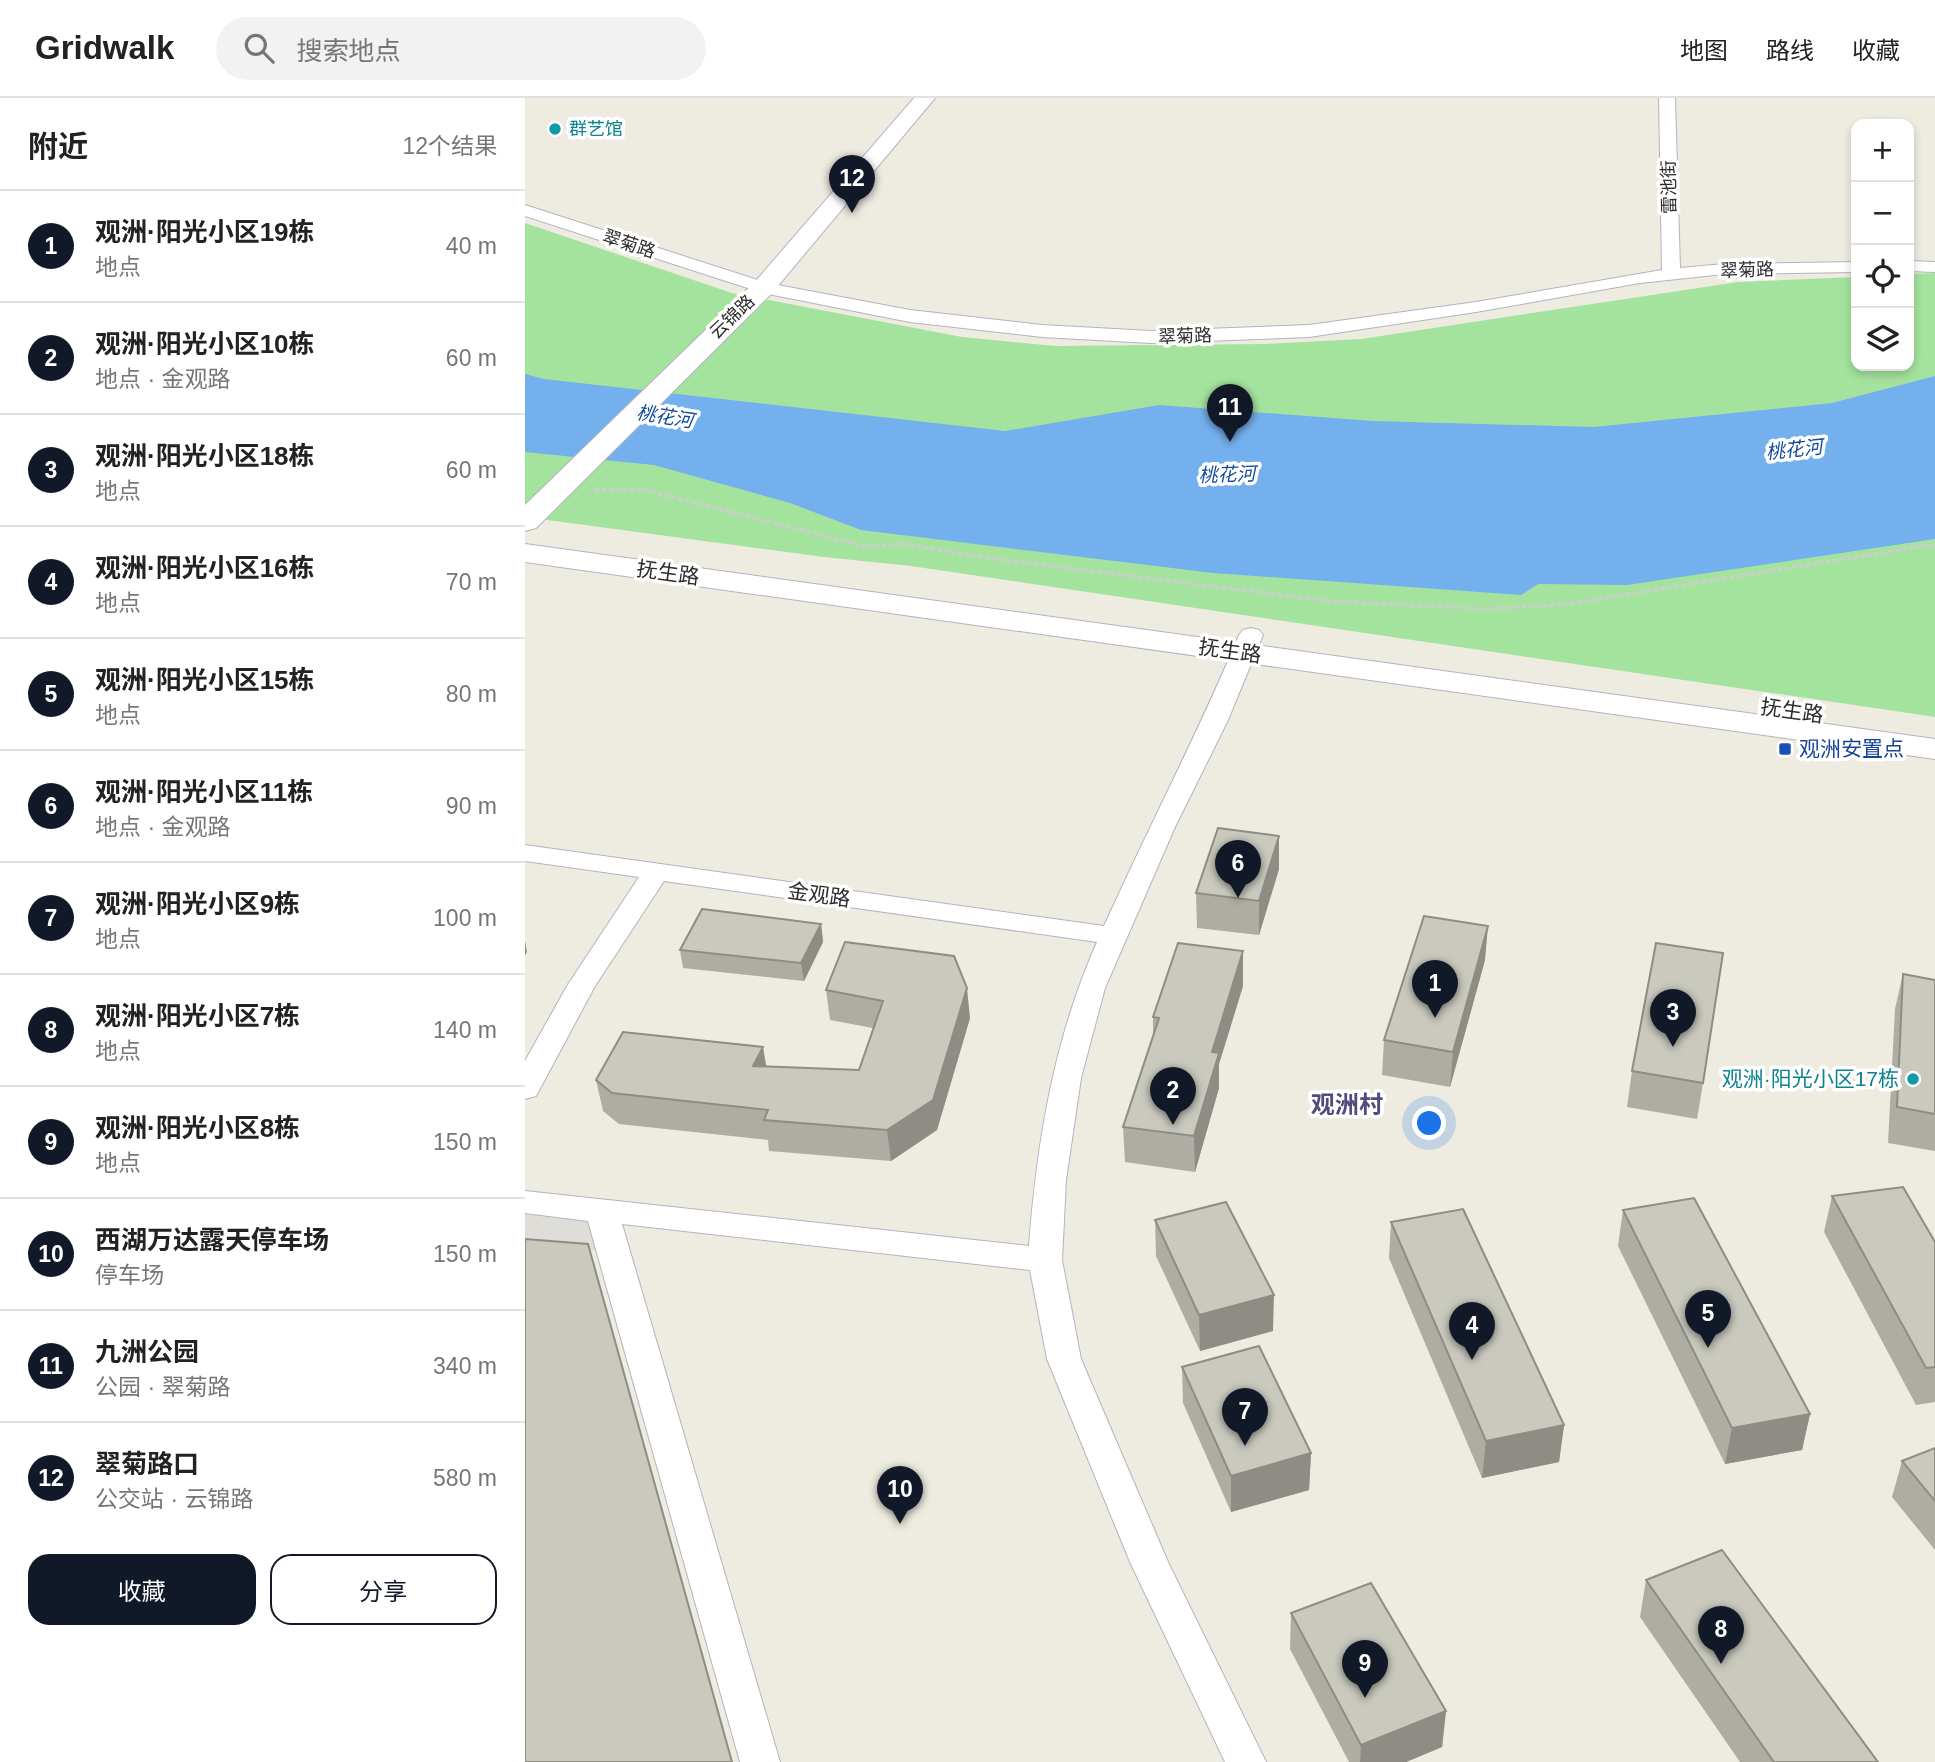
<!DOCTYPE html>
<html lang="zh">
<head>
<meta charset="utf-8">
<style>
  :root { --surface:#fff; --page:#f2f2f2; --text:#222; --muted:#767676; --line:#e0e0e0; --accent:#111827 }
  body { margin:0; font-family:Helvetica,"Noto Sans SC",sans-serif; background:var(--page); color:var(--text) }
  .controls { position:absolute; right:21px; top:21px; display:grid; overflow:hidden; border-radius:14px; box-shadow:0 4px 10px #0003 }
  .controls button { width:63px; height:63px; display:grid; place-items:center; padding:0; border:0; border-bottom:2px solid var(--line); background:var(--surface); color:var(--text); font:35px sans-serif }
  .you { position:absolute; left:905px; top:1026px; width:24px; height:24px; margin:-18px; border:5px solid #fff; border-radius:50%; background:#1a73e8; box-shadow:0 0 0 10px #1a73e833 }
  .badge { display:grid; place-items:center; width:46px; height:46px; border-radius:50%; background:var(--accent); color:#fff; font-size:23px; font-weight:700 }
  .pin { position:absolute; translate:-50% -58px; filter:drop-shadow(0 2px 4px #0008) }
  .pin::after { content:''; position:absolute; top:37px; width:24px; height:21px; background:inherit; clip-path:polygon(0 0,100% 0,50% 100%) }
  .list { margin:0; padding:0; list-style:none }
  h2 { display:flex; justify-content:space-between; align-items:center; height:91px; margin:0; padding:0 28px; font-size:30px }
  h2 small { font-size:23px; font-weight:400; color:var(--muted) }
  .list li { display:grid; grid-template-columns:46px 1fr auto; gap:21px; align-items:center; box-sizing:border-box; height:112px; padding:0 28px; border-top:2px solid var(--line) }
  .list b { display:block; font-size:26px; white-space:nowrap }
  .list p { margin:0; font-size:23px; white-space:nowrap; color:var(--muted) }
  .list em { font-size:23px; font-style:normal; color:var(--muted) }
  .actions { display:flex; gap:14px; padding:21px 28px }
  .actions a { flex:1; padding:16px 0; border:2px solid var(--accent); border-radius:21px; text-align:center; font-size:24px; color:var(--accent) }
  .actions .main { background:var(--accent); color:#fff }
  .icon { flex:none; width:38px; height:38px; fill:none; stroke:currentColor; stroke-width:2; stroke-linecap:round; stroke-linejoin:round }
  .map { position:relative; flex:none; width:1410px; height:1664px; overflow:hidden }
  header { display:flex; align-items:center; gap:42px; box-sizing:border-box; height:98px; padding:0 35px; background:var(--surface); border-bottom:2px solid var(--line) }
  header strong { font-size:33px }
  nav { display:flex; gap:38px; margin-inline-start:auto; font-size:24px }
  .search { width:490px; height:63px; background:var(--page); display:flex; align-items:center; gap:18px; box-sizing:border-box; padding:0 24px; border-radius:38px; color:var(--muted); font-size:26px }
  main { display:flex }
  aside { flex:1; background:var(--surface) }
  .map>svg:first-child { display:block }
  .green { fill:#a4e39d }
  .plaza { fill:#deddd7 }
  .water { fill:#75b0ee }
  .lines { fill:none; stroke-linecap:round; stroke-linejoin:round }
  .street-casing { stroke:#b4b3c0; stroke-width:2 }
  .secondary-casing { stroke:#b4b3c0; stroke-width:2 }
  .path { stroke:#cdcdcd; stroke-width:3.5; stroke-dasharray:4.5 2.5; stroke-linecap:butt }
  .street { fill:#fff; fill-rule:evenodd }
  .secondary { fill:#fff; fill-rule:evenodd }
  .wall { fill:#aeada3 }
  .shaded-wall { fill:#8d8d85 }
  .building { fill:#cac9be; stroke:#8d8d85; stroke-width:2 }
  .culture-dot { fill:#0f9aa8; stroke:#fff; stroke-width:2.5 }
  .transit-dot { fill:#1a4fb4; stroke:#fff; stroke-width:2.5 }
  .labels { text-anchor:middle; stroke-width:7; stroke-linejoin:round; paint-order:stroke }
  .far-culture-label { font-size:18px; fill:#0d838f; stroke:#fff; text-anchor:start }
  .far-street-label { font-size:18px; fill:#2d2d2d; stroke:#fff }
  .far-water-label { font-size:19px; font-style:italic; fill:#0f4a9f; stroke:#fff }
  .street-label { font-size:21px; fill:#2d2d2d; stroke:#fff }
  .transit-label { font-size:21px; fill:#164399; stroke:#fff; text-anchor:start }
  .culture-label { font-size:21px; fill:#0d838f; stroke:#fff; text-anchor:end }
  .quarter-label { font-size:24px; font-weight:bold; fill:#504d7e; stroke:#fff }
</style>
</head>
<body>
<header>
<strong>Gridwalk</strong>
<div class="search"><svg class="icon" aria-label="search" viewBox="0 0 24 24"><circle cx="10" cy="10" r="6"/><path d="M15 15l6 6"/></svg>搜索地点</div>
<nav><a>地图</a><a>路线</a><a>收藏</a></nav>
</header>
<main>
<aside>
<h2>附近<small>12个结果</small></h2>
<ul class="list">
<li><span class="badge">1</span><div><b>观洲·阳光小区19栋</b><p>地点</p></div><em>40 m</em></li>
<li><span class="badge">2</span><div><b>观洲·阳光小区10栋</b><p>地点 · 金观路</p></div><em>60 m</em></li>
<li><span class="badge">3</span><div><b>观洲·阳光小区18栋</b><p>地点</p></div><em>60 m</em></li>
<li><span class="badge">4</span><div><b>观洲·阳光小区16栋</b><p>地点</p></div><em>70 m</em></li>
<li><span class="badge">5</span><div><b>观洲·阳光小区15栋</b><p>地点</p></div><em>80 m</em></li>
<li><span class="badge">6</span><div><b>观洲·阳光小区11栋</b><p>地点 · 金观路</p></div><em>90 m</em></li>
<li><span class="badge">7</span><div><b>观洲·阳光小区9栋</b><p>地点</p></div><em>100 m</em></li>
<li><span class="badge">8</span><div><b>观洲·阳光小区7栋</b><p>地点</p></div><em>140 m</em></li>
<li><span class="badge">9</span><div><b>观洲·阳光小区8栋</b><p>地点</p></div><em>150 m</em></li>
<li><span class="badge">10</span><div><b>西湖万达露天停车场</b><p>停车场</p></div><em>150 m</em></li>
<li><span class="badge">11</span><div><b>九洲公园</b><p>公园 · 翠菊路</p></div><em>340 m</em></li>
<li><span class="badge">12</span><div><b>翠菊路口</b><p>公交站 · 云锦路</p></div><em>580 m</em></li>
</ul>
<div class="actions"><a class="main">收藏</a><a>分享</a></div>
</aside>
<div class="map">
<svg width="1410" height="1664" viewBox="0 0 1410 1664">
  <rect width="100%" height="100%" fill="#eeebe0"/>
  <polygon class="green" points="0,125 207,195 437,239 530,248 742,246 836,241 1213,184 1331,179 1331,268 1384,268 1384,176 1410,175 1410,619 386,468 299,459 0,419"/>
  <polygon class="plaza" points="0,1104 77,1113 89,1154 0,1145"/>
  <polygon class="water" points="0,276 19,281 480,333 634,307 848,323 1069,329 1307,305 1410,278 1410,441 1102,487 1013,486 996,497 688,475 336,432 265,405 129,367 0,354"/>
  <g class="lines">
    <g class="street-casing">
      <g id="street">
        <polygon points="1134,0 1150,0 1155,170 1199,166 1331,164 1331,174 1199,176 1115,185 951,214 784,239 626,245 517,239 385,224 238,195 0,118 0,107 242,185 385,212 517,227 626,233 784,227 951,204 1137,172"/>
        <polygon points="1384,163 1410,164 1410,174 1384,173"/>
        <path d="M726,530L734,532L738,537L703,622L650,729L580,890L556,980L541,1082L537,1162L556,1261L643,1464L741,1664H700L605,1464L522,1261L505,1172L97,1126L255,1664H215L63,1123L0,1115V1093L504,1148C512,1043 529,941 572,844L139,783L70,888L11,998L0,1001V963L42,888L114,779L0,763V747L579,828C623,730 673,636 714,537L718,532Z"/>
      </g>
    </g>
    <g class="secondary-casing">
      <g id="secondary">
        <polygon points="389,0 410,0 247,195 11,430 0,433 0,407 229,185"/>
        <polygon points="0,446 1410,641 1410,661 0,464"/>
      </g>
    </g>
    <polyline class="path" points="70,392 120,392 338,448 383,446 441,457 803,503 961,511 1044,506 1410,446"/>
    <use href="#street" class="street"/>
    <use href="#secondary" class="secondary"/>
  </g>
  <g class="wall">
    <polygon points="754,771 734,837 672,830 671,795"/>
    <polygon points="296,826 298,844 279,883 158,870 155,852"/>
    <polygon points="960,862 925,989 857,977 859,942"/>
    <polygon points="1378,876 1410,882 1410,1053 1363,1045 1370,911"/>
    <polygon points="718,888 694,966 694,990 670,1074 600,1064 598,1029 628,938 628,919"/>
    <polygon points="301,892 445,920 412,1032 366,1063 244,1053 243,1042 94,1026 78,1013 71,982 241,969 334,972 348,930 305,922"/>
    <polygon points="1107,973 1178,985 1172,1021 1102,1009"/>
    <polygon points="1307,1098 1410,1144 1410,1304 1391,1307 1299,1134"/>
    <polygon points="1098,1112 1285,1316 1277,1352 1200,1366 1093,1148"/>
    <polygon points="630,1122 748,1233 675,1253 631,1158"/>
    <polygon points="866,1124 1039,1327 1034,1364 957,1380 864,1160"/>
    <polygon points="657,1269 786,1355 784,1392 706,1414 658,1305"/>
    <polygon points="1410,1350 1410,1452 1367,1399 1377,1363"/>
    <polygon points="1121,1482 1353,1664 1215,1664 1115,1519"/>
    <polygon points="766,1515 921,1613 917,1649 881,1664 824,1664 765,1551"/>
  </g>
  <g class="shaded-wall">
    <polygon points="754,738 754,771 734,837 734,803"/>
    <polygon points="296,826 298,844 279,883 276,865"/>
    <polygon points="963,828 960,862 925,989 928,954"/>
    <polygon points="0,843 2,854 0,857"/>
    <polygon points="718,853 718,888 694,966 694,990 670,1074 669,1038 687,954"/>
    <polygon points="442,890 445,920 412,1032 366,1063 362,1032"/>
    <polygon points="238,949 243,979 228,968"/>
    <polygon points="749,1197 748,1233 675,1253 674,1217"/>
    <polygon points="1285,1316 1277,1352 1200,1366 1207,1330"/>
    <polygon points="1039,1327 1034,1364 957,1380 961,1343"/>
    <polygon points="786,1355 784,1392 706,1414 706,1378"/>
    <polygon points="921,1613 917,1649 881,1664 835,1664 836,1647"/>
  </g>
  <g class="building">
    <polygon points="693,730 754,738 734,803 671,795"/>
    <polygon points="177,811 296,826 276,865 155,852"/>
    <polygon points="899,818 963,828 928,954 859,942"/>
    <polygon points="320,844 429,858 442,890 408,1002 362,1032 239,1022 243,1012 87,995 71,982 98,934 238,949 228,968 334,972 358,903 301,892"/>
    <polygon points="653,845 718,853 687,954 694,955 669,1038 598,1029 634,920 628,919"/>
    <polygon points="1131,845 1198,855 1178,985 1107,973"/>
    <polygon points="1378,876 1410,882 1410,1016 1372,1009"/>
    <polygon points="1378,1089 1410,1144 1410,1269 1401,1270 1307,1098"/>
    <polygon points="1169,1100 1285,1316 1207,1330 1098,1112"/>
    <polygon points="701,1104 749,1197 674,1217 630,1122"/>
    <polygon points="938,1111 1039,1327 961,1343 866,1124"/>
    <polygon points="0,1141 63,1146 207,1664 0,1664"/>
    <polygon points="734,1248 786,1355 706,1378 657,1269"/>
    <polygon points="1410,1350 1410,1403 1377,1363"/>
    <polygon points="1197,1452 1353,1664 1249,1664 1121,1482"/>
    <polygon points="846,1485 921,1613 836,1647 766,1515"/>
  </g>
  <g class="culture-dot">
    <circle cx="30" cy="31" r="7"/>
    <circle cx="1388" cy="981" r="7"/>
  </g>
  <rect class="transit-dot" x="1253" y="644" width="14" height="14" rx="3.5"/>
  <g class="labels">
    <g class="far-culture-label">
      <text x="44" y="37">群艺馆</text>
    </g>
    <g class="far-street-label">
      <text transform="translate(1144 89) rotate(-91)" y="6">雷池街</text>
      <text transform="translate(104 146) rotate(18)" y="6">翠菊路</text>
      <text transform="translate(1222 172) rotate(-2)" y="6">翠菊路</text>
      <text transform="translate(207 219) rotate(-44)" y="6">云锦路</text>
      <text transform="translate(660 238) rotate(-2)" y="6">翠菊路</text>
    </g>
    <g class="far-water-label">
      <text transform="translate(140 318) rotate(9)" y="7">桃花河</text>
      <text transform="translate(1269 351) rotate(-6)" y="7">桃花河</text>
      <text transform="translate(702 376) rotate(-2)" y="7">桃花河</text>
    </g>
    <g class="street-label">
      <text transform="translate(143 475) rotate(8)" y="7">抚生路</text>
      <text transform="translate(705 553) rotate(8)" y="7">抚生路</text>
      <text transform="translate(1267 613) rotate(8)" y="7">抚生路</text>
      <text transform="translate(294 797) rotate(8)" y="7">金观路</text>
    </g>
    <g class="transit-label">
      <text x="1274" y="658">观洲安置点</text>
    </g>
    <g class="culture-label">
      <text x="1374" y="988">观洲·阳光小区17栋</text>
    </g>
    <g class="quarter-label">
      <text x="822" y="1015">观洲村</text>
    </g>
  </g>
</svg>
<div class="controls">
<button>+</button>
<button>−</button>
<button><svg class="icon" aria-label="locate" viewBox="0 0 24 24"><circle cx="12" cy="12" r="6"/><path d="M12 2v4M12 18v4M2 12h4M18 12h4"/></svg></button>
<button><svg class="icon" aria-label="layers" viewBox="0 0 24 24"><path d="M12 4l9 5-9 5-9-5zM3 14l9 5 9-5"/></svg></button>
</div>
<div class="you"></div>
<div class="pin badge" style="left:910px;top:920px">1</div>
<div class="pin badge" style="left:648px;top:1027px">2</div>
<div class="pin badge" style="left:1148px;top:949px">3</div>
<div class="pin badge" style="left:947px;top:1262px">4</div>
<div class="pin badge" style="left:1183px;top:1250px">5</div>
<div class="pin badge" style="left:713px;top:800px">6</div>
<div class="pin badge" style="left:720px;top:1348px">7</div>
<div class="pin badge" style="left:1196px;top:1566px">8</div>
<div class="pin badge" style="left:840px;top:1600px">9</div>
<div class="pin badge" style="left:375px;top:1426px">10</div>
<div class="pin badge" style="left:705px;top:344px">11</div>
<div class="pin badge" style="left:327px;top:115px">12</div>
</div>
</main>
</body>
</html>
